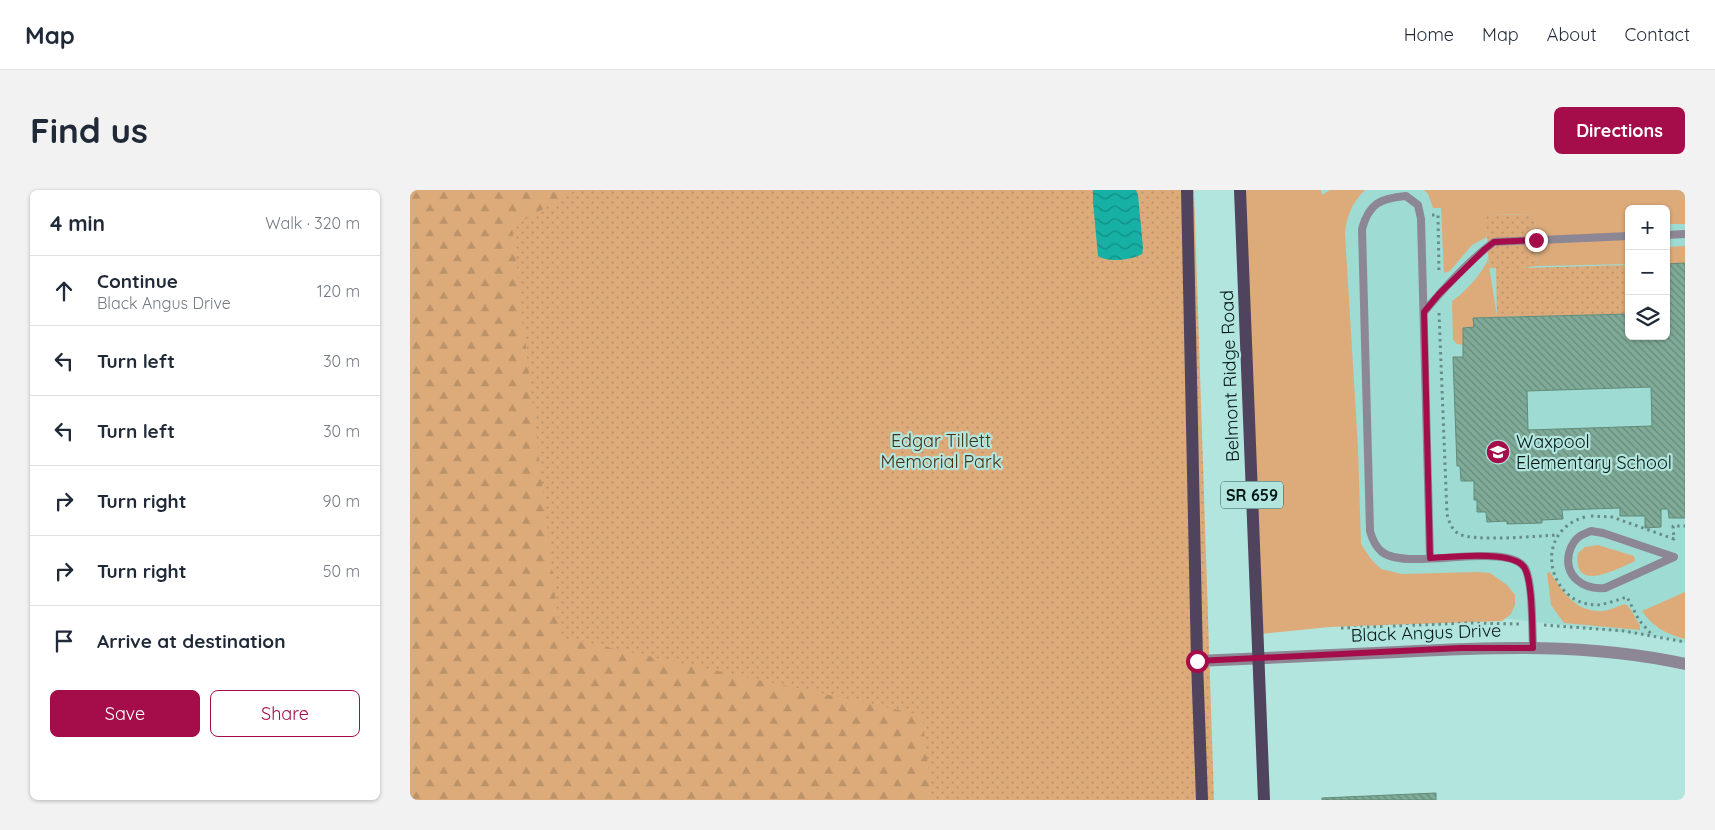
<!DOCTYPE html>
<html lang="en">
<head>
<meta charset="utf-8">
<style>
  :root { --surface:#fff; --page:#f2f2f3; --text:#1f2937; --muted:#747a83; --line:#e0e1e3; --accent:#a40d4a }
  body { margin:0; font-family:Quicksand,sans-serif; background:var(--page); color:var(--text) }
  .controls { position:absolute; right:15px; top:15px; display:grid; overflow:hidden; border-radius:8px; box-shadow:0 1px 4px #0004 }
  .controls button { width:45px; height:45px; display:grid; place-items:center; padding:0; border:0; border-bottom:1px solid var(--line); background:var(--surface); color:var(--text); font:25px sans-serif }
  .stop { position:absolute; width:15px; height:15px; margin:-11px; border:4px solid #a40d4a; border-radius:50%; background:#fff }
  .stop.end { background:#a40d4a; border-color:#fff; box-shadow:0 1px 5px #0008 }
  .list { margin:0; padding:0; list-style:none }
  h2 { display:flex; justify-content:space-between; align-items:center; height:65px; margin:0; padding:0 20px; font-size:21px }
  h2 small { font-size:16px; font-weight:400; color:var(--muted) }
  .list li { display:grid; grid-template-columns:32px 1fr auto; gap:15px; align-items:center; box-sizing:border-box; height:70px; padding:0 20px; border-top:1px solid var(--line) }
  .list b { display:block; font-size:19px; white-space:nowrap }
  .list p { margin:0; font-size:16px; white-space:nowrap; color:var(--muted) }
  .list em { font-size:16px; font-style:normal; color:var(--muted) }
  .actions { display:flex; gap:10px; padding:15px 20px }
  .actions a { flex:1; padding:11px 0; border:1px solid var(--accent); border-radius:8px; text-align:center; font-size:18px; color:var(--accent) }
  .actions .main { background:var(--accent); color:#fff }
  .icon { flex:none; width:28px; height:28px; fill:none; stroke:currentColor; stroke-width:2; stroke-linecap:round; stroke-linejoin:round }
  .map { position:relative; flex:none; width:1275px; height:610px; overflow:hidden; border-radius:8px }
  header { display:flex; align-items:center; gap:30px; box-sizing:border-box; height:70px; padding:0 25px; background:var(--surface); border-bottom:1px solid var(--line) }
  header strong { font-size:24px }
  nav { display:flex; gap:28px; margin-inline-start:auto; font-size:18px }
  .intro { display:flex; align-items:center; justify-content:space-between; box-sizing:border-box; height:120px; padding:0 30px }
  h1 { margin:0; font-size:35px }
  .button { padding:12px 22px; border-radius:8px; background:var(--accent); color:#fff; font-size:18px; font-weight:700 }
  main { display:flex; gap:30px; padding:0 30px }
  aside { flex:1; background:var(--surface); border-radius:8px; box-shadow:0 1px 4px #0004 }
  .map>svg:first-child { display:block }
  .built { fill:#9edbd3; fill-rule:evenodd }
  .grass { fill:#ddab7a }
  .forest { fill:url(#forest-firs) }
  .park { fill:url(#park-dots) }
  .water { fill:url(#water-waves) }
  .building { fill:url(#building-back-hatch); stroke:#618b79; fill-rule:evenodd }
  .lines { fill:none; stroke-linecap:round; stroke-linejoin:round }
  .path { stroke:#678c87; stroke-width:3; stroke-dasharray:2.5 4; stroke-linecap:butt }
  .lane { stroke:#8d8695; stroke-width:8 }
  .street { stroke:#8d8695; stroke-width:12 }
  .primary { stroke:#4f435d; stroke-width:12 }
  .route { stroke:#a40d4a; stroke-width:6 }
  .labels { text-anchor:middle; stroke-width:4.5; stroke-linejoin:round; paint-order:stroke }
  .shield { fill:#b2e5de; stroke:#385450; stroke-width:1 }
  .shield-label { font-size:16px; font-weight:bold; fill:#031613 }
  .street-label { font-size:18px; fill:#031613; stroke:#b2e5de }
  .park-label { font-size:18px; fill:#4a2f11; stroke:#b2e5de }
  .poi-label { font-size:18px; fill:#031613; stroke:#b2e5de; text-anchor:start }
</style>
</head>
<body>
<header>
<strong>Map</strong>
<nav><a>Home</a><a>Map</a><a>About</a><a>Contact</a></nav>
</header>
<div class="intro"><h1>Find us</h1><a class="button">Directions</a></div>
<main>
<aside>
<h2>4 min<small>Walk · 320 m</small></h2>
<ul class="list">
<li><svg class="icon" aria-label="ahead" viewBox="0 0 24 24"><path d="M12 20V5M6 11l6-6 6 6"/></svg><div><b>Continue</b><p>Black Angus Drive</p></div><em>120 m</em></li>
<li><svg class="icon" aria-label="left" viewBox="0 0 24 24"><path d="M17 20v-9H6M10 6l-5 5 5 5"/></svg><div><b>Turn left</b></div><em>30 m</em></li>
<li><svg class="icon" aria-label="left" viewBox="0 0 24 24"><path d="M17 20v-9H6M10 6l-5 5 5 5"/></svg><div><b>Turn left</b></div><em>30 m</em></li>
<li><svg class="icon" aria-label="right" viewBox="0 0 24 24"><path d="M7 20v-9h11M14 6l5 5-5 5"/></svg><div><b>Turn right</b></div><em>90 m</em></li>
<li><svg class="icon" aria-label="right" viewBox="0 0 24 24"><path d="M7 20v-9h11M14 6l5 5-5 5"/></svg><div><b>Turn right</b></div><em>50 m</em></li>
<li><svg class="icon" aria-label="arrive" viewBox="0 0 24 24"><path d="M6 21V4h12l-3 4 3 4H6"/></svg><div><b>Arrive at destination</b></div></li>
</ul>
<div class="actions"><a class="main">Save</a><a>Share</a></div>
</aside>
<div class="map">
<svg width="1275" height="610" viewBox="0 0 1275 610">
  <defs>
    <pattern id="forest-firs" width="22" height="20" patternUnits="userSpaceOnUse" patternTransform="scale(1.25)"><rect width="22" height="20" fill="#ddab7a"/><path d="M5 1l3.5 6h-7zM16 11l3.5 6h-7z" fill="#bc9269"/></pattern>
    <pattern id="park-dots" width="8" height="8" patternUnits="userSpaceOnUse" patternTransform="scale(1.25)"><rect width="8" height="8" fill="#ddab7a"/><path d="M2 2h.1M6 6h.1" fill="none" stroke="#bc9269" stroke-width="1.8" stroke-linecap="round"/></pattern>
    <pattern id="water-waves" width="16" height="10" patternUnits="userSpaceOnUse" patternTransform="scale(1.25)"><rect width="16" height="10" fill="#16b0a4"/><path d="M0 5q4-4 8 0t8 0" fill="none" stroke="#128e84"/></pattern>
    <pattern id="building-back-hatch" width="6" height="6" patternUnits="userSpaceOnUse" patternTransform="scale(1.25)"><rect width="6" height="6" fill="#80ab98"/><path d="M-1 5l2 2M0 0l6 6M5-1l2 2" fill="none" stroke="#678a7b"/></pattern>
  </defs>
  <rect width="100%" height="100%" fill="#b2e5de"/>
  <path class="built" d="M910,0H1275V453L1253,447L1092,428L931,432ZM1219,19H1256V146H1219Z"/>
  <g class="grass">
    <path d="M835,0H911L912,5L920,0H955C942,13 937,25 935,43L948,258L951,354L961,369L971,379L992,384L1067,382L1080,383L1097,395L1105,405V415L1101,424L1092,431L920,437L850,444Z"/>
    <polygon points="1014,0 1275,0 1275,34 1256,34 1256,19 1219,19 1219,74 1127,76 1125,24 1077,25 1077,47 1062,55 1040,81 1034,83 1031,18 1023,18 1018,4"/>
    <polygon points="1275,56 1275,73 1256,74 1256,57"/>
    <path d="M1078,69L1087,127L1064,128V137L1053,138V155L1047,154L1043,150L1042,111C1055,103 1073,82 1078,69Z"/>
    <path d="M1188,355L1224,366L1225,371C1207,379 1162,404 1168,363L1175,357Z"/>
    <path d="M1140,382C1153,402 1165,422 1192,421C1199,421 1208,416 1215,414C1222,418 1225,429 1230,435V440L1154,433L1141,415L1137,383Z"/>
    <path d="M1275,402V449C1256,444 1243,437 1232,421Z"/>
  </g>
  <polygon class="forest" points="0,0 641,0 550,610 0,610"/>
  <g class="park">
    <polygon points="166,0 784,0 804,610 522,610 512,525 150,447 102,37"/>
    <polygon points="1125,24 1127,76 1113,78 1219,75 1219,124 1087,127 1086,78 1079,78 1076,25"/>
  </g>
  <path class="water" d="M683,0H726L728,5L733,58L732,64C722,70 698,73 688,66L683,12Z"/>
  <g class="building">
    <path d="M1275,73V328H1259L1258,319H1251V337L1235,338V326H1210V318L1152,320L1153,329L1132,330V333L1097,334V331L1077,332L1076,322H1067V310H1064V291H1051L1050,276H1047L1043,167H1053V138L1064,137L1063,128L1219,124V146H1256V74ZM1241,197L1242,236L1118,240L1117,201Z"/>
    <polygon points="1026,603 1026,610 912,610 912,608"/>
  </g>
  <g class="lines">
    <g class="path">
      <polyline points="1022,25 1028,25 1029,84"/>
      <path d="M1029,123L1037,324C1039,332 1042,340 1049,344C1064,352 1128,346 1148,345"/>
      <polyline points="1181,326 1202,327 1264,349 1263,336 1275,336"/>
      <path d="M1175,327C1121,342 1138,415 1187,415C1197,414 1207,410 1217,407L1229,430L1242,445"/>
      <polyline points="1134,435 1214,441 1275,452"/>
      <polyline points="931,438 1060,433 1110,434"/>
    </g>
    <g class="lane">
      <polyline points="1256,45 1275,44"/>
      <path d="M1014,122C1035,97 1058,71 1084,52L1219,46"/>
      <path d="M1181,341L1193,343L1264,367L1195,398C1173,400 1154,386 1159,363C1161,356 1164,350 1170,346C1173,344 1177,343 1181,341Z"/>
      <path d="M1020,368L1011,29L1008,15L996,6C971,8 959,13 952,39L960,341C962,348 965,356 971,361C994,383 1098,350 1115,378C1123,393 1122,439 1123,458"/>
    </g>
    <path class="street" d="M787,471C854,468 921,465 988,462C1084,457 1180,453 1275,474"/>
    <g class="primary">
      <polyline points="777,0 787,471 792,610"/>
      <polyline points="830,0 854,610"/>
    </g>
  </g>
  <g class="lines">
    <path class="route" d="M787,471L1051,458H1123C1122,441 1123,390 1114,377C1102,360 1041,367 1020,368L1014,122L1029,104L1075,59L1084,52L1126,50"/>
  </g>
  <defs>
    <g id="school-disc" transform="scale(1.25)"><circle r="9.5" fill="#a40d4a" stroke="#b2e5de"/><path d="M0-5L7-2L0 1L-7-2ZM-4 1L0 2.5L4 1V4Q0 6-4 4Z" fill="#fff"/></g>
  </defs>
  <g fill-rule="evenodd">
    <use href="#school-disc" x="1088" y="262"/>
  </g>
  <g class="labels">
    <rect class="shield" x="811" y="291.5" width="62" height="27" rx="4"/>
    <g class="shield-label">
      <text x="842" y="311">SR 659</text>
    </g>
    <g class="street-label">
      <text transform="translate(820 186) rotate(-92)" y="6">Belmont Ridge Road</text>
      <text transform="translate(1016 443) rotate(-2)" y="6">Black Angus Drive</text>
    </g>
    <g class="park-label">
      <text x="531" y="257">Edgar Tillett<tspan x="531" dy="21">Memorial Park</tspan></text>
    </g>
    <g class="poi-label">
      <text x="1106" y="258">Waxpool<tspan x="1106" dy="21">Elementary School</tspan></text>
    </g>
  </g>
</svg>
<div class="controls">
<button>+</button>
<button>−</button>
<button><svg class="icon" aria-label="layers" viewBox="0 0 24 24"><path d="M12 4l9 5-9 5-9-5zM3 14l9 5 9-5"/></svg></button>
</div>
<div class="stop" style="left:787px;top:471px"></div>
<div class="stop end" style="left:1126px;top:50px"></div>
</div>
</main>
</body>
</html>
